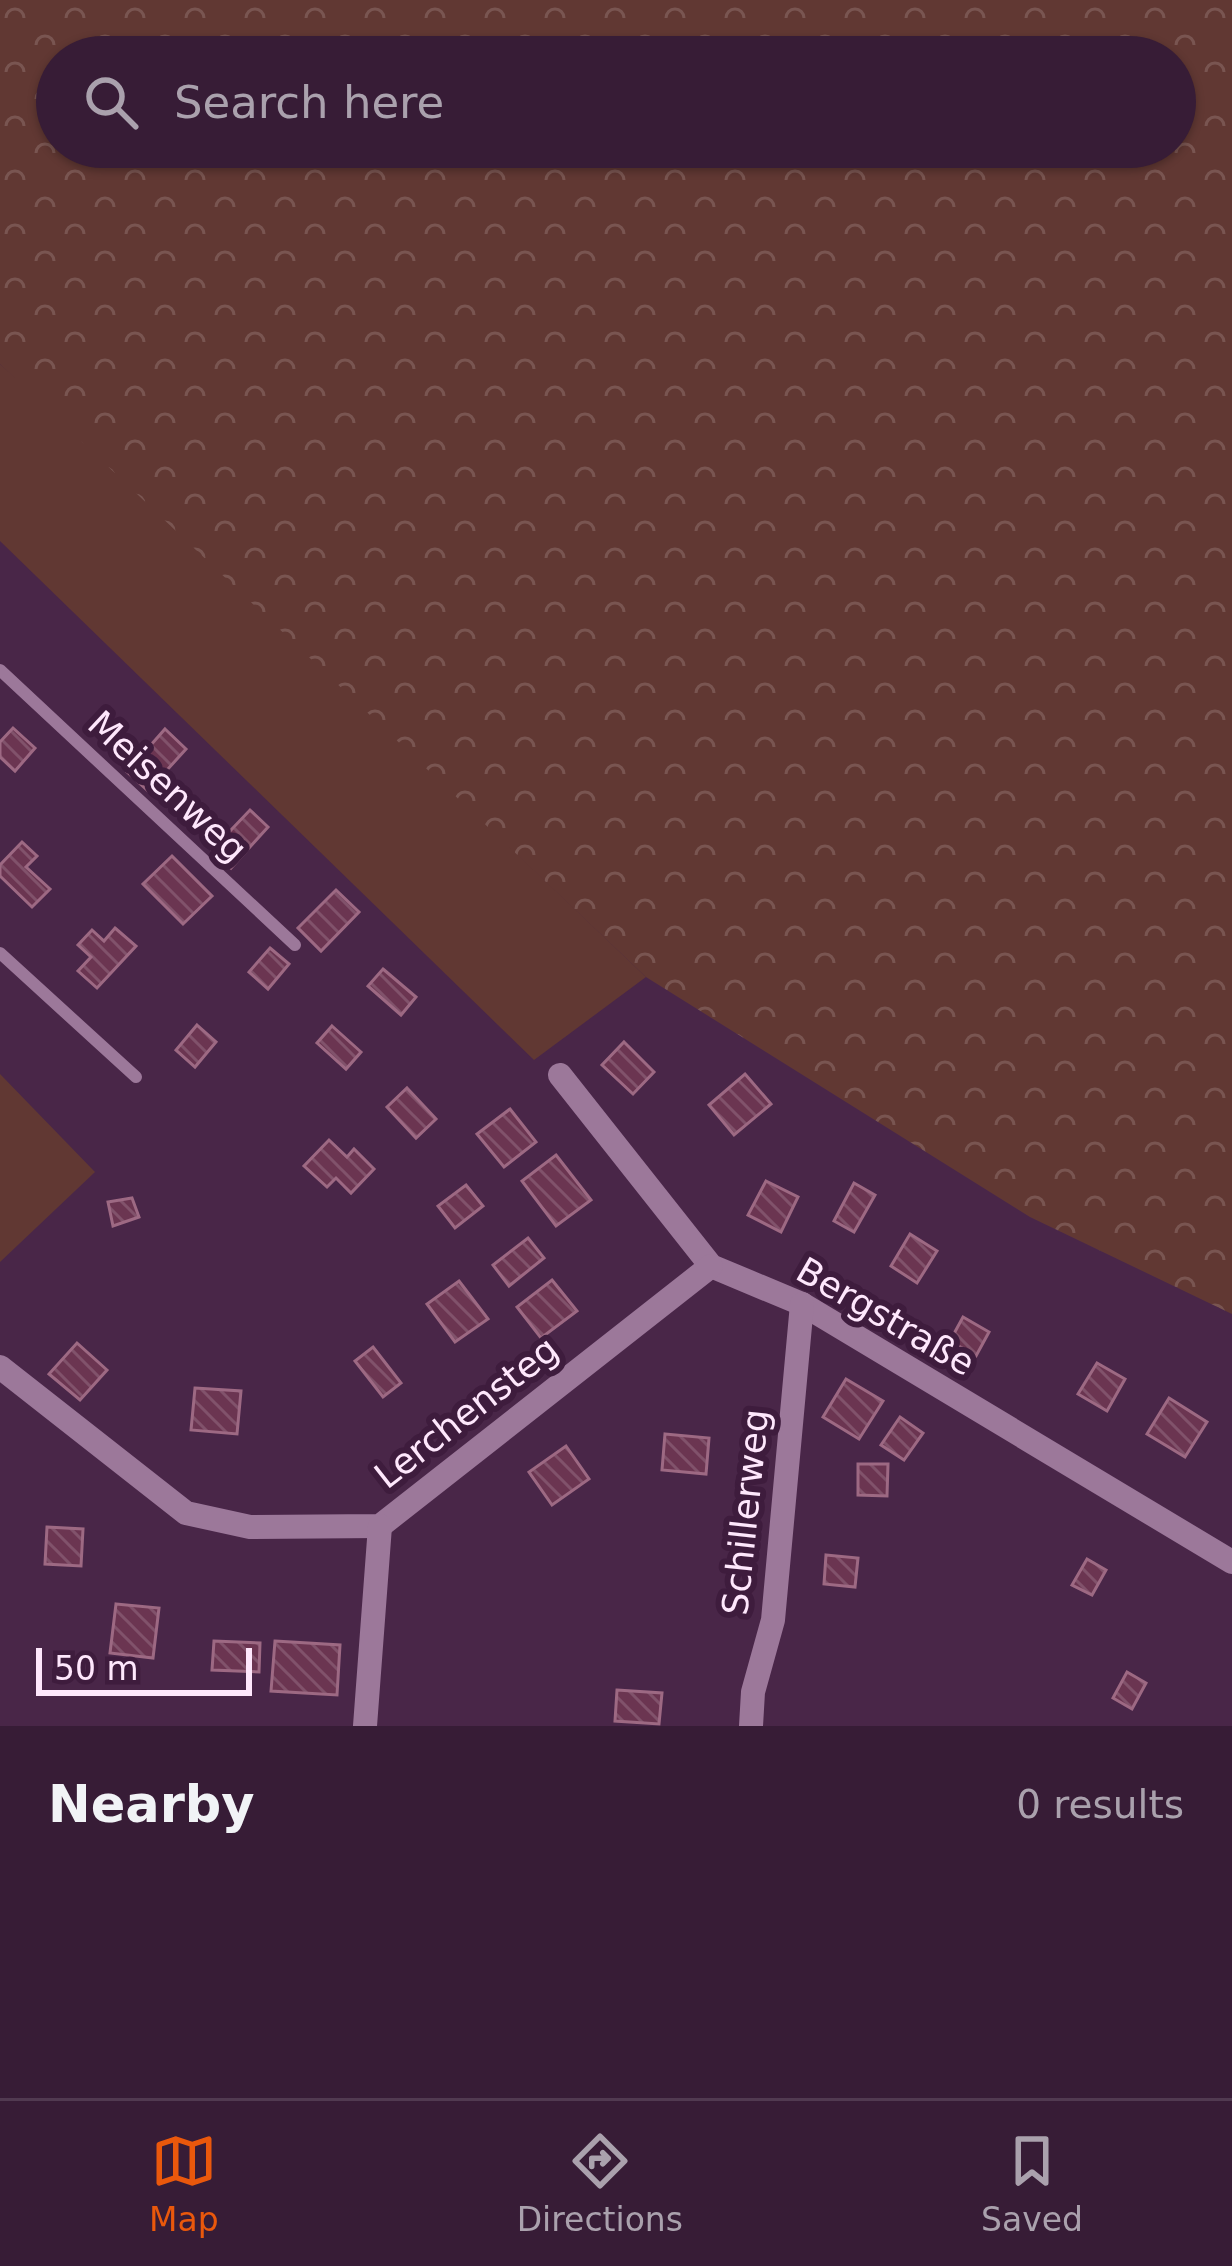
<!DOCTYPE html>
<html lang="en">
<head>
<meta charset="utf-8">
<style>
  :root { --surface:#371c36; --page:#422942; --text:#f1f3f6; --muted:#aaa1ad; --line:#513a51; --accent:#ea580c }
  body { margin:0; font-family:"DejaVu Sans",sans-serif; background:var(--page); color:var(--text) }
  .scale { position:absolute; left:36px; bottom:30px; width:216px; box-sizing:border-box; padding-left:12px; border:6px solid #fee7fc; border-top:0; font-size:33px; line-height:42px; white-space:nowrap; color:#fee7fc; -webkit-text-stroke:9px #3e1c3d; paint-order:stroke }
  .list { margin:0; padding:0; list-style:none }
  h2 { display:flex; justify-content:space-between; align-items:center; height:156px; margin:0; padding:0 48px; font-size:51px }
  h2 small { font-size:39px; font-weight:400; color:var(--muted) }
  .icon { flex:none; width:66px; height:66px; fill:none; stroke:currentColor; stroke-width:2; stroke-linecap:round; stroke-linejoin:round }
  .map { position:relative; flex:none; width:1232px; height:1726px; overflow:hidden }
  .search { position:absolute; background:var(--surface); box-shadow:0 3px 9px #0004; left:36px; right:36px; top:36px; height:132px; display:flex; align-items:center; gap:30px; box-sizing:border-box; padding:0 42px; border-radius:66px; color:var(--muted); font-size:45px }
  .sheet { height:372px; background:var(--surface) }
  nav { display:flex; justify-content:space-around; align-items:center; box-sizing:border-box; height:168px; border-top:3px solid var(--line); background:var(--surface); font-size:33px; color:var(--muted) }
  nav a { display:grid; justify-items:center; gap:6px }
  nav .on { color:var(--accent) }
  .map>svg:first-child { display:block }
  .green { fill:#613833 }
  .forest { fill:url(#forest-crowns); fill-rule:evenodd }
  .building { fill:url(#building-back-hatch); stroke:#9d6983; stroke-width:3 }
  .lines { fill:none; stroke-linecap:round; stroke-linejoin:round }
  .service { stroke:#9c789a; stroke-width:12 }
  .minor { stroke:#9c789a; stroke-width:24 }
  .labels { text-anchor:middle; stroke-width:12; stroke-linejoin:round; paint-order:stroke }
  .street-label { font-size:36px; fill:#fee7fc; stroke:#3e1c3d }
</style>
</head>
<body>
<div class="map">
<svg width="1232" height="1726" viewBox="0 0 1232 1726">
  <defs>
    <pattern id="forest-crowns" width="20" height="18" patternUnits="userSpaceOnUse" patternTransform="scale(3)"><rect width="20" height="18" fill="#613833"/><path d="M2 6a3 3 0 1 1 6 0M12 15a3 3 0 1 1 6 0" fill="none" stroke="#795551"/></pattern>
    <pattern id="building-back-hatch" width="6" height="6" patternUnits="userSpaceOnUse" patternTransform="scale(3)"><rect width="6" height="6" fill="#6b3551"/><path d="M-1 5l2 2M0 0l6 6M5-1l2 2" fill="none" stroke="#81526b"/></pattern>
  </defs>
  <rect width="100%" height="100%" fill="#492648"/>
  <g class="green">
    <polygon points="0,364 62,419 646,977 534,1060 0,541"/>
    <polygon points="0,1074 95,1172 0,1262"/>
  </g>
  <path class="forest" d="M0,0H1232V1314L1030,1217L646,977L0,364ZM57,57H1175V147H57Z"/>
  <g class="building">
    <polygon points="13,728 35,748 15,771 0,757 0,742"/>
    <polygon points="165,729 186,749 148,791 127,772"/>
    <polygon points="250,810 268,827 231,868 212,850"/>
    <polygon points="22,842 37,856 26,867 50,889 32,907 0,876 0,865"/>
    <polygon points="172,856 212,896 183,924 143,884"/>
    <polygon points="336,890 359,912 321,951 298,928"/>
    <polygon points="115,928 136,946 97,988 78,971 91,957 78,945 92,930 104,941"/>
    <polygon points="270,948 289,964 268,989 249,972"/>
    <polygon points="383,969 416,997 401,1015 368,986"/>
    <polygon points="197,1025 216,1042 195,1067 176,1050"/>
    <polygon points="332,1026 361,1052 346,1069 317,1043"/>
    <polygon points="624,1042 654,1072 633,1094 602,1065"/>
    <polygon points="745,1074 771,1104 734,1135 709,1105"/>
    <polygon points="407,1088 436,1119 416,1138 387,1107"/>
    <polygon points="510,1109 536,1142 504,1167 477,1134"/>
    <polygon points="329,1140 347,1157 354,1149 374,1169 351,1193 336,1178 327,1187 304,1166"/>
    <polygon points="556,1155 591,1200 556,1226 522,1181"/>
    <polygon points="766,1181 798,1197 781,1232 748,1215"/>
    <polygon points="854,1183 875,1195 854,1232 834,1221"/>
    <polygon points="466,1185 483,1206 455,1228 438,1206"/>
    <polygon points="132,1198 139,1217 113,1226 108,1202"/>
    <polygon points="910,1234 937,1251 917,1283 891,1266"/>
    <polygon points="528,1238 544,1258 509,1286 493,1265"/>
    <polygon points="552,1280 577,1311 541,1338 517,1307"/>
    <polygon points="459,1281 488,1319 455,1342 427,1304"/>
    <polygon points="963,1317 989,1332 976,1356 950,1341"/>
    <polygon points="77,1343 107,1370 80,1400 49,1374"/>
    <polygon points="373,1347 401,1383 383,1397 355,1361"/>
    <polygon points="1097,1363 1125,1379 1107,1411 1078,1394"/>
    <polygon points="846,1379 883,1401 859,1439 823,1417"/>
    <polygon points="195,1388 241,1391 237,1434 191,1430"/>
    <polygon points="1169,1398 1207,1422 1185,1457 1147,1434"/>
    <polygon points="900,1417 923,1433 904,1460 881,1445"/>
    <polygon points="665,1434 709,1438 706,1474 662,1470"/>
    <polygon points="566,1446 589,1479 552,1505 529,1472"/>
    <polygon points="858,1464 888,1464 887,1496 858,1495"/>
    <polygon points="47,1527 83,1529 81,1566 45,1564"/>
    <polygon points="826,1555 858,1558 855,1587 824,1584"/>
    <polygon points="1087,1559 1106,1570 1092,1595 1072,1585"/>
    <polygon points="116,1604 159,1608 153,1658 110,1653"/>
    <polygon points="214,1641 260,1643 259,1672 212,1670"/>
    <polygon points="275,1641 340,1645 337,1695 271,1691"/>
    <polygon points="1127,1672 1146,1683 1132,1709 1113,1698"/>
    <polygon points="617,1690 662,1693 659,1724 615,1721"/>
  </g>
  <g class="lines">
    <g class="service">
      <polyline points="0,670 295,945"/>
      <polyline points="0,953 136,1077"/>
    </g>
    <g class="minor">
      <polyline points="560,1075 711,1266 802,1304 1232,1562"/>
      <polyline points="0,1367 186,1513 250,1527 380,1526 711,1266"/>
      <polyline points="365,1726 380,1526"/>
      <polyline points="751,1726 753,1692 773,1620 802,1304"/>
    </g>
  </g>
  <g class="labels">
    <g class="street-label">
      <text transform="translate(168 786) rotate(43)" y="13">Meisenweg</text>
      <text transform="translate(886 1316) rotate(30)" y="13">Bergstraße</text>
      <text transform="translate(466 1412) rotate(-38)" y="13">Lerchensteg</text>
      <text transform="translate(745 1512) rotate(-84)" y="13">Schillerweg</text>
    </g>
  </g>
</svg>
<div class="scale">50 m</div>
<div class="search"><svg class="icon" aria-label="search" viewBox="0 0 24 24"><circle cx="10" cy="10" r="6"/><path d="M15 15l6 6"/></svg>Search here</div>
</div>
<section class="sheet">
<h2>Nearby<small>0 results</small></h2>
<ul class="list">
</ul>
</section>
<nav>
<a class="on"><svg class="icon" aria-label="map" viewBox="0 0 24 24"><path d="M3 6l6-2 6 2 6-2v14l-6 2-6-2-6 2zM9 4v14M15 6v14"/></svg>Map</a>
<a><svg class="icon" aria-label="directions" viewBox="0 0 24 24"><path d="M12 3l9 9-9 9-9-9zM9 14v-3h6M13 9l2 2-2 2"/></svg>Directions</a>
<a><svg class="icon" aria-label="saved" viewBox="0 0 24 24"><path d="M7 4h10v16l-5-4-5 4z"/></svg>Saved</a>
</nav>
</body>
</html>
